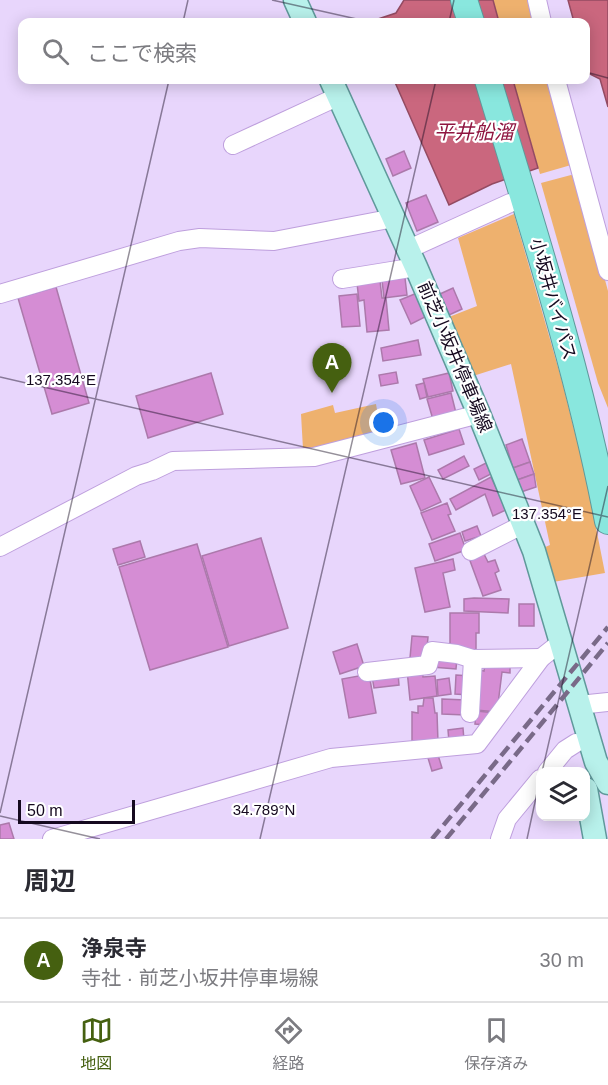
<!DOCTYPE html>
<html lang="ja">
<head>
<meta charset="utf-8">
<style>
  :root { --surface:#fff; --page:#f2f2f3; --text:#2b2b33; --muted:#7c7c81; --line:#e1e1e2; --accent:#456010 }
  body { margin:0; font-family:Arial,"Noto Sans JP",sans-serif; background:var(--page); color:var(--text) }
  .controls { position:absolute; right:18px; bottom:18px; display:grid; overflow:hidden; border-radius:12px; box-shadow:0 3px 15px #0003 }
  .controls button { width:54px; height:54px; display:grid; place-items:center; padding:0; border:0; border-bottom:2px solid var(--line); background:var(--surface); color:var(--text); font:30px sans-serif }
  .scale { position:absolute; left:18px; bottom:15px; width:117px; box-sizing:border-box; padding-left:6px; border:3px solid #15091f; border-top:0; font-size:16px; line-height:21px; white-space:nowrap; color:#15091f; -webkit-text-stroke:4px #fff; paint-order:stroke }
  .you { position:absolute; left:384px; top:423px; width:21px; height:21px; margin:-15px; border:4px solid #fff; border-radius:50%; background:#1a73e8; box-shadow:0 0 0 9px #1a73e833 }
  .badge { display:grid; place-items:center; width:39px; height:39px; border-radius:50%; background:var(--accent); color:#fff; font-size:20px; font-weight:700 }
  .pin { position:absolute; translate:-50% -50px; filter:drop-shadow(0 2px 3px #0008) }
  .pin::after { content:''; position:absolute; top:32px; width:21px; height:18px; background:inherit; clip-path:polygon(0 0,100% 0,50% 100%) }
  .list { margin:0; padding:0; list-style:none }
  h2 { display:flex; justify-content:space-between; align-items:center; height:78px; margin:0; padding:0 24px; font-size:26px }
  h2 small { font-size:20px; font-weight:400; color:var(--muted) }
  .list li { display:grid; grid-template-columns:39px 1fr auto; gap:18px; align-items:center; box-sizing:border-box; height:84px; padding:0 24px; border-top:2px solid var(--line) }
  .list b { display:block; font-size:22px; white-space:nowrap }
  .list p { margin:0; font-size:20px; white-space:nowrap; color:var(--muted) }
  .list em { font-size:20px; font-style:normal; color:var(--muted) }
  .icon { flex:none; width:33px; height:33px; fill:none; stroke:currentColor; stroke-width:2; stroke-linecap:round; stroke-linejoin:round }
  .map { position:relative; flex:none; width:608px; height:839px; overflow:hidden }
  .search { position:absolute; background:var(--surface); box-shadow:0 3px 15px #0003; left:18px; right:18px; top:18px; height:66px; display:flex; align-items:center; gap:15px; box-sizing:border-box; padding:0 21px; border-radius:12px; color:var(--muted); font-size:22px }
  .sheet { height:162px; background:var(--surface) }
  nav { display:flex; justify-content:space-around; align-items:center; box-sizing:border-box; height:84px; border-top:2px solid var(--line); background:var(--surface); font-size:16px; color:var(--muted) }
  nav a { display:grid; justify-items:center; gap:3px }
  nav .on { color:var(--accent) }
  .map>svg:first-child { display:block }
  .green { fill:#eeb16e }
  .water { fill:#ca677e; stroke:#944b62; stroke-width:1.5 }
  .building { fill:#d58dd4; stroke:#ac79ab; stroke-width:1.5 }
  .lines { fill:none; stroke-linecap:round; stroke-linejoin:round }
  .minor-casing { stroke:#be9fdd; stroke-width:20 }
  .major-casing { stroke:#60999b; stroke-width:25 }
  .highway-casing { stroke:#60999b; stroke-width:28 }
  .minor { stroke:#fff; stroke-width:18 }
  .major { stroke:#b8f1eb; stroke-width:22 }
  .highway { stroke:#89e7de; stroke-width:26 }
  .rail { stroke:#796a88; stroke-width:4.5; stroke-dasharray:12 6; stroke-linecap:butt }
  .ticks { fill:none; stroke:#15091f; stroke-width:1.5; stroke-opacity:0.45 }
  .labels { text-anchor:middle; stroke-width:4.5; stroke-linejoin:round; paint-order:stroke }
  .street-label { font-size:18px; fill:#15091f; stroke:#fff }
  .water-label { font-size:20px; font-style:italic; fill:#8f1540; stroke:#fff }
  .ticks-label { font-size:15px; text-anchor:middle; fill:#15091f; stroke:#fff; stroke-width:4.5; stroke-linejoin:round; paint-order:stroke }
</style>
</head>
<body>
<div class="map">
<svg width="608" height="839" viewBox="0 0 608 839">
  <rect width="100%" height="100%" fill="#e8d6fc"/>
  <g class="green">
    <polygon points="493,0 532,0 538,22 499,22"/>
    <polygon points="513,80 552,80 571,165 540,174"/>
    <polygon points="571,175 577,176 608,291 608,408 598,383 541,183"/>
    <polygon points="514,214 562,381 586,477 605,573 553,582 543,548 550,545 511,364 473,376 449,317 477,306 458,238"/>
    <polygon points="376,404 381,433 317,449 303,449 301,414 333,405 335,413"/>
  </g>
  <g class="water">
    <polygon points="404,0 493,0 499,22 369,22 396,13"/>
    <polygon points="568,0 608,0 608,107 600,79 586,72 586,22 574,22"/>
    <polygon points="394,80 513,80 538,168 492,184 449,205"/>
  </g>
  <g class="building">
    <polygon points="404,151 411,168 393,176 386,159"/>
    <polygon points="426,195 438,222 417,231 406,203"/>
    <polygon points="405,278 407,295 384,298 382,280"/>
    <polygon points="380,281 382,298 386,298 389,330 367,332 364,300 359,301 357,283"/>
    <polygon points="56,287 89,403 52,414 18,298"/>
    <polygon points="453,288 462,309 449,315 440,294"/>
    <polygon points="417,293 427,316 411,324 400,300"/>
    <polygon points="357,294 360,326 342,327 339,296"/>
    <polygon points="418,340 421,355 383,361 381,348"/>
    <polygon points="396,372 398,383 381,386 379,375"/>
    <polygon points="211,373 223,414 148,438 136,396"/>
    <polygon points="449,373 453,391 428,397 423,379"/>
    <polygon points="424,383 427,397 420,399 416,385"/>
    <polygon points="451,393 457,417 434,423 427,399"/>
    <polygon points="459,429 464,444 429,455 424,440"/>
    <polygon points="522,439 530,462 513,468 506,445"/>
    <polygon points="416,443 425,478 401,484 391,450"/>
    <polygon points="464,456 469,466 443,479 438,470"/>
    <polygon points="530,462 534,474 517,480 513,468"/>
    <polygon points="486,463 491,474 479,480 474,469"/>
    <polygon points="534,474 536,487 521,492 517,480"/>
    <polygon points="429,477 441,502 421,511 410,486"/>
    <polygon points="491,477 506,510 493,516 485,494 456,510 450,499"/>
    <polygon points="447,503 451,514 448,515 455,531 432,540 421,513"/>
    <polygon points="477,526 481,536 465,541 462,532"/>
    <polygon points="460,533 466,550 435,561 429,544"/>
    <polygon points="261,538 288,628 229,646 202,556"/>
    <polygon points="140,541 145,557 118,565 113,549"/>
    <polygon points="197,544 228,647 150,670 119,567"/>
    <polygon points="482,550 488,562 495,560 499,571 495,573 501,590 483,596 469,558"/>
    <polygon points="453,559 455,570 443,573 450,607 425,612 415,568"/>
    <polygon points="474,598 509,599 508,613 464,611 464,599"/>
    <rect x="519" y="604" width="15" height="22"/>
    <polygon points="450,613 479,613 479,633 476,633 476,651 450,650"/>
    <polygon points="412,636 428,637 426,659 410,658"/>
    <polygon points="357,644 364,666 340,674 333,652"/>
    <polygon points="434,655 457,658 456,669 432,667"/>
    <polygon points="485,664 510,664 510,673 502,672 497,712 476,710 480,670 484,671"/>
    <polygon points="422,668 423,677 435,676 437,696 410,700 407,670"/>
    <polygon points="398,673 399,685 374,688 372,676"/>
    <polygon points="369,674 376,713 349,718 342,679"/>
    <polygon points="456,675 470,676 469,695 455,694"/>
    <polygon points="449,678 451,694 438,696 437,680"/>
    <polygon points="424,698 433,698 435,713 437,713 438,742 412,742 412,712 418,713 418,706 423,706"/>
    <polygon points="442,699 466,700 465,715 442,714"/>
    <polygon points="476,711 497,713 487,725 475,724"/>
    <polygon points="463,728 464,740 449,742 448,730"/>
    <polygon points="438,755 442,768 432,771 428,758"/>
    <polygon points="9,823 14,839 0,839 0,825"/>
  </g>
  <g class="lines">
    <g class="minor-casing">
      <g id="minor">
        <polyline points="537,0 542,22"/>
        <polyline points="556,80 608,271"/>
        <polyline points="233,145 339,96"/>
        <polyline points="409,249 510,203"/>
        <polyline points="342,279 416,267"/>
        <polyline points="0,294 179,241 200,238 274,241 394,218"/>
        <polyline points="0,547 136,476 152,471 173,461 314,457 479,414"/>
        <polyline points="471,551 524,524"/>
        <polyline points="367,672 428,665 432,651 457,654 473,659 541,658"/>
        <polyline points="579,705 608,702"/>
        <polyline points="470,713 473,659"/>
        <polyline points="547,772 565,750 576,743"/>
        <polyline points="52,839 331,758 477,744 541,658 560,643"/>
        <polyline points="500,839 507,819 540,779"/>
      </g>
    </g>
    <g class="major-casing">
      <g id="major">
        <polyline points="295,0 305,22"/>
        <polyline points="331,80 416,267 479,414 534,551 596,762 608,783"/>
        <polyline points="586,789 595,839"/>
      </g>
    </g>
    <g class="highway-casing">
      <g id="highway">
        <polyline points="464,0 471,22"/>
        <path d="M488,80C532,226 579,371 608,521"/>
      </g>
    </g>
    <use href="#minor" class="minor"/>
    <use href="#major" class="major"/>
    <use href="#highway" class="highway"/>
    <g class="rail">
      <polyline points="432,839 608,627"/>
      <polyline points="446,839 608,643"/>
    </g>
  </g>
  <path class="ticks" d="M272,0L370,22M183,22L188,0M449,22L454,0M586,72L608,78M0,377L608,517M542,772L608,486M0,813L169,80M0,816L100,839M260,839L436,80M527,839L540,779"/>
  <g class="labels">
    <g class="street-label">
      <text transform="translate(553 299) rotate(74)" y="6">小坂井バイパス</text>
      <text transform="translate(455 357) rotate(67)" y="6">前芝小坂井停車場線</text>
    </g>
    <g class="water-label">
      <text x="474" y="139">平井船溜</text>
    </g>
  </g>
  <g class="ticks-label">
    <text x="61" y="385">137.354°E</text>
    <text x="547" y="519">137.354°E</text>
    <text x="264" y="815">34.789°N</text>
  </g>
</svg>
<div class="controls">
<button><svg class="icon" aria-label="layers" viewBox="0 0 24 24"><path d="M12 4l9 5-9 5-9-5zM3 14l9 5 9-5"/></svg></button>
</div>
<div class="scale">50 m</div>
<div class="you"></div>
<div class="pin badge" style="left:332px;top:393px">A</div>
<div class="search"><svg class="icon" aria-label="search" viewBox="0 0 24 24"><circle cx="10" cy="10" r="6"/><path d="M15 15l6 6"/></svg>ここで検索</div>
</div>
<section class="sheet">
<h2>周辺<small></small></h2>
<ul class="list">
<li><span class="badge">A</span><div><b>浄泉寺</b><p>寺社 · 前芝小坂井停車場線</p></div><em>30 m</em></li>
</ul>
</section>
<nav>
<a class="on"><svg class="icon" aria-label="map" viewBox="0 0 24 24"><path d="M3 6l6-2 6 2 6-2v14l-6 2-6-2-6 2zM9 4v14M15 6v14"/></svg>地図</a>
<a><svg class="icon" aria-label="directions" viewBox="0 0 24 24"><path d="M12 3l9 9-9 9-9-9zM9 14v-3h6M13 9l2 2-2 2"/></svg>経路</a>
<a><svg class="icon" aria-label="saved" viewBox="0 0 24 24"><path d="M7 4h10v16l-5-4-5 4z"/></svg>保存済み</a>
</nav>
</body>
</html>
